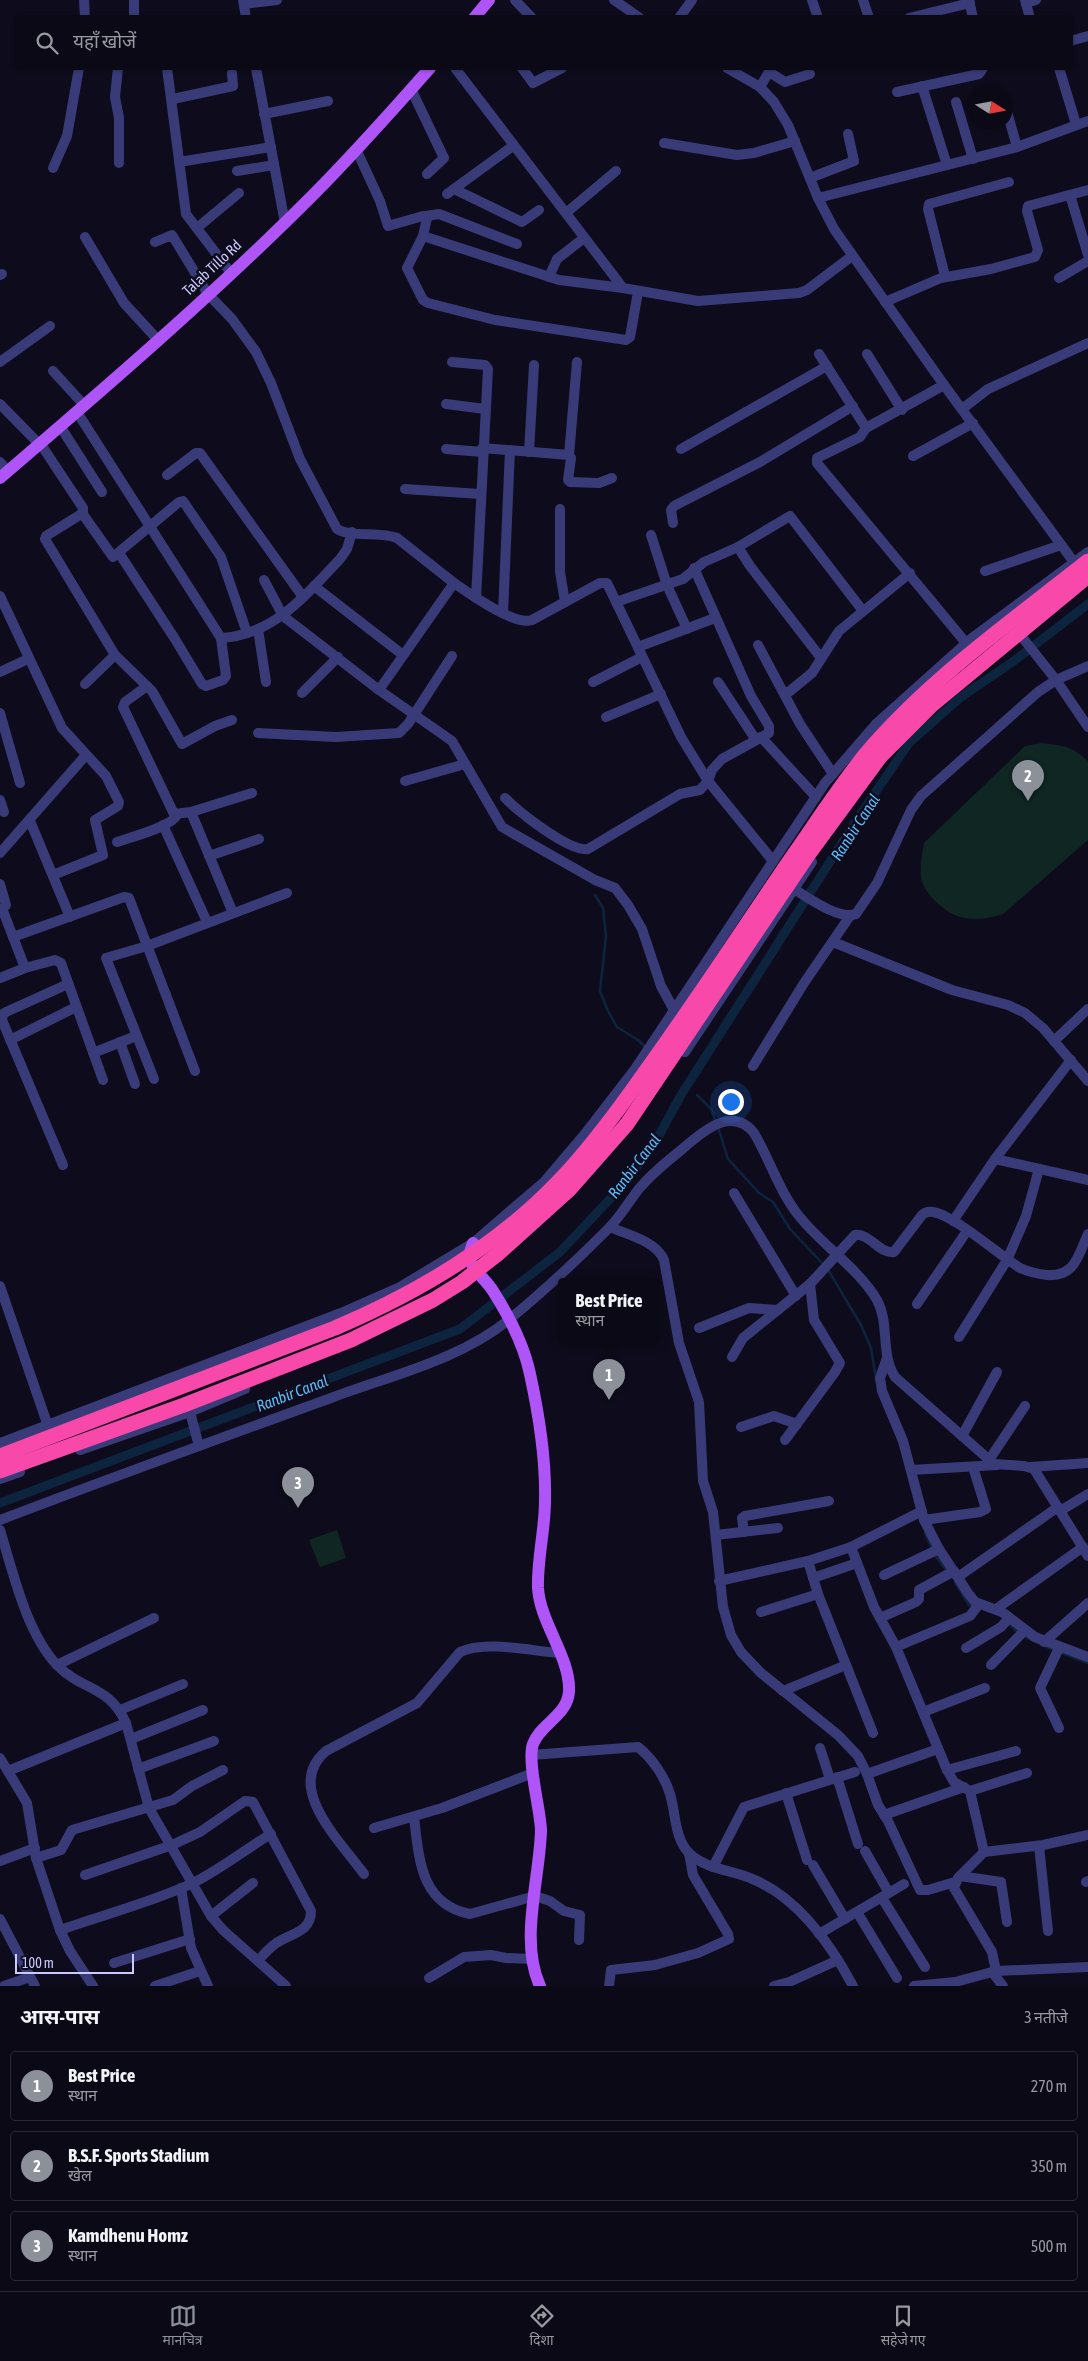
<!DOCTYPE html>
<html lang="hi">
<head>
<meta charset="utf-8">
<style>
  :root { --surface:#0a0915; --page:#13121e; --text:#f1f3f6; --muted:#999aa0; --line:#2a2a34; --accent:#8c9099 }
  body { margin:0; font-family:"Asap Condensed","Noto Sans Devanagari",sans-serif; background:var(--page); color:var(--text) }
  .compass { position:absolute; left:968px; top:85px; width:45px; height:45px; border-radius:50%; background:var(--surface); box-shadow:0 1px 4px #0004; rotate:101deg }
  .scale { position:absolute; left:15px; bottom:12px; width:119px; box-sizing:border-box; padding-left:5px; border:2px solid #cbc9fd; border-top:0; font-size:14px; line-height:18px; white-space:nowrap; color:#cbc9fd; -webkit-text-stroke:4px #0e0c1c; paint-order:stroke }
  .you { position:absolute; left:730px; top:1101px; width:18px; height:18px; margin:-12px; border:4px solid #fff; border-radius:50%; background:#1a73e8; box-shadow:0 0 0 8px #1a73e833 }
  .badge { display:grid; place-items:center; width:32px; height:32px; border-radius:50%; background:var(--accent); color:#fff; font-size:16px; font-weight:700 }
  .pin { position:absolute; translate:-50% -41px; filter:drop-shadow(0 1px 2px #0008) }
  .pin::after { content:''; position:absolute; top:26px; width:18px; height:15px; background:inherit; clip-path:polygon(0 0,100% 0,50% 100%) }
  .popup { position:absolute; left:558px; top:1278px; width:102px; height:65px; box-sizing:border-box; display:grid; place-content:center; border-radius:5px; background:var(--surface); filter:drop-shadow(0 1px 4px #0005); font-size:16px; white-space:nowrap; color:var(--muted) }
  .popup b { font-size:19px; color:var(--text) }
  .popup::after { content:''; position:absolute; left:50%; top:100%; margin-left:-10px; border:10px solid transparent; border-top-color:var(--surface) }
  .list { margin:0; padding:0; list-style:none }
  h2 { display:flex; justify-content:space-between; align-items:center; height:65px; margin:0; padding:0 20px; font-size:21px }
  h2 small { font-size:16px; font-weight:400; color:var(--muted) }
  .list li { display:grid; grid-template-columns:32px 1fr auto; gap:15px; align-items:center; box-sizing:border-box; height:70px; margin:0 10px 10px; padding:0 10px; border:1px solid var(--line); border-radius:5px }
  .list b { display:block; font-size:19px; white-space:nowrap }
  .list p { margin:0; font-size:16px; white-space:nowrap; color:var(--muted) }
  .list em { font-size:16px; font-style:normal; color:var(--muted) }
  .icon { flex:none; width:28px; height:28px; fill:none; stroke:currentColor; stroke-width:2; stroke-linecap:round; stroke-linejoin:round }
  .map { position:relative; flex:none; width:1088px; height:1986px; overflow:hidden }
  .search { position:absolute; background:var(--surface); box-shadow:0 1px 4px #0004; left:15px; right:15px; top:15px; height:55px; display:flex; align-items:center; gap:12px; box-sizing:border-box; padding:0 18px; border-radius:5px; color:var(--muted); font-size:19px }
  .sheet { height:305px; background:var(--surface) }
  nav { display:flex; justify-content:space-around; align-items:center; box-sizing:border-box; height:70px; border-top:1px solid var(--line); background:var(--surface); font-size:14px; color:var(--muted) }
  nav a { display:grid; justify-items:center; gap:2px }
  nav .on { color:var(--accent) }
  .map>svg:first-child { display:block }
  .green { fill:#0f2623 }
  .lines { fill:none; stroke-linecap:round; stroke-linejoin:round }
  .stream { stroke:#0d243f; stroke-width:2.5 }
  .canal { stroke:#0d243f; stroke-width:9 }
  .minor { stroke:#393b79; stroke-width:10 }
  .major { stroke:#af55f8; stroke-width:12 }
  .highway-bridge { stroke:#f849aa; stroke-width:15 }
  .labels { text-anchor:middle; stroke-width:5; stroke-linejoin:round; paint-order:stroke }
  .street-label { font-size:15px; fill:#cbc9fd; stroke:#0e0c1c }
  .water-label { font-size:16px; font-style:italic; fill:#5bbbf9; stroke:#0e0c1c }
</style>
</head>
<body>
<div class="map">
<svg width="1088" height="1986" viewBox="0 0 1088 1986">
  <rect width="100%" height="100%" fill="#0e0c1c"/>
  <g class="green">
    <path d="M1042,743C1064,746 1070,745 1088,761V840L1003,914C990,918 975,921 961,917C946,914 924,894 921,878C920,866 922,854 924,843L1025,746Z"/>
    <polygon points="337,1530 346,1558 320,1567 309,1540"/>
  </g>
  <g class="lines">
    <g class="stream">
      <polyline points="595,895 603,908 606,936 600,991 608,1011 617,1027 638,1040 645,1047"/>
      <polyline points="697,1095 711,1109 716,1122"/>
      <polyline points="718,1127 728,1159 759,1193 773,1202 790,1229 823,1264"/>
      <polyline points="827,1268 861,1325 871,1348 876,1378"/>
      <polyline points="925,1533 932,1549"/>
      <polyline points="934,1554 947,1571"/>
      <polyline points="955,1582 969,1605 973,1607"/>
      <polyline points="1007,1623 1018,1632"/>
      <polyline points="1023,1636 1054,1650"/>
      <polyline points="1059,1652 1088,1663"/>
    </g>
    <polyline class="canal" points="0,1503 460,1329 560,1252 626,1182 656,1141 681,1095 856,821 909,743 961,697 1014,661 1088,604"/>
    <g class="minor">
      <polyline points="84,0 85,18"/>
      <polyline points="134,0 134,18"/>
      <polyline points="243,0 246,18"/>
      <polyline points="515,0 532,18"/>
      <polyline points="614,0 640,18"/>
      <polyline points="812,0 818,18"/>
      <polyline points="863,0 869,18"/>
      <polyline points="969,0 973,18"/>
      <polyline points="1025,0 1030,18"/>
      <polyline points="1026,3 1036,0"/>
      <polyline points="244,4 277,0"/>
      <polyline points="679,18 692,0"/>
      <polyline points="909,18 970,3"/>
      <polyline points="1070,41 1088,36"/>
      <polyline points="118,68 115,97 119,118 119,163"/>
      <polyline points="167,68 186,214 231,273"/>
      <polyline points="256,68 285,223"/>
      <polyline points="455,68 623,288 698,301 799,293 807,290 852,256"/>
      <polyline points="522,68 533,83 562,68"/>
      <polyline points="727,68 760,87 774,102 788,125 818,198 834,229 944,385 1076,565"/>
      <polyline points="1059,68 1076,124"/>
      <polyline points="922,86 947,165"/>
      <polyline points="760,87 769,72 785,82 810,74"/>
      <polyline points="411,89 444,158 427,174"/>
      <polyline points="897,92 979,74 983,68"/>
      <polyline points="173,99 233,86 232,73"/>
      <polyline points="956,102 973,159"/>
      <polyline points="1006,108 1017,147"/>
      <polyline points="264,114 328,101"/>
      <polyline points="664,143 737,155 754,153 795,141"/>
      <polyline points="356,149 380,201 388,226 423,216 427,218 423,236 407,268 423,300 428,303 495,320 626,340 630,337 638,292"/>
      <polyline points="179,162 271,147"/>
      <polyline points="53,168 67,136 79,68"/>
      <polyline points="237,171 274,165"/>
      <polyline points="810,178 854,161 848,134"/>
      <polyline points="454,189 522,222 539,210"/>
      <polyline points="447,194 513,146"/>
      <polyline points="1070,195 1088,255"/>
      <polyline points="818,198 1017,147 1088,121"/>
      <polyline points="566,213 616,171"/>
      <polyline points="426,216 439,214 517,244"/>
      <polyline points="197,228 239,193"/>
      <polyline points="423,236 559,280 623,288"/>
      <polyline points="85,237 124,303 158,340"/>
      <path d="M155,242L172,235L208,294L232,319L256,352L271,383L300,459L337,529C352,538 379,531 397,538L454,583L379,690"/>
      <polyline points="0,275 2,274"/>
      <polyline points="945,276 928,209 929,204 1009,182"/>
      <polyline points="549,277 557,259 584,238"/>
      <polyline points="1059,278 1088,261"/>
      <polyline points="885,302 941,278 991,269 1035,257 1038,250 1027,211 1028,206 1088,190"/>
      <polyline points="819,354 866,428 944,385"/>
      <polyline points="867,354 902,410"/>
      <polyline points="0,362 50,326"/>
      <polyline points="452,362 485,365 488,369 476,598"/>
      <polyline points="53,371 84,405"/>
      <polyline points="0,404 44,449 83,508 83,513 46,536 45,539 115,655 152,691 182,744 215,726 232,720"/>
      <polyline points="446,404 485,409"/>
      <polyline points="962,409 988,389 1088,343"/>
      <path d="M77,412L221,638C274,635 306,595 340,559L347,549L352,532"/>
      <polyline points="60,426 102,492"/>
      <polyline points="866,428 860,437 817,458 817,463 966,643"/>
      <polyline points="482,448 569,455 571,458 568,480 570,482 599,483 612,478"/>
      <polyline points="446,449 482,452"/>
      <polyline points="681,449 827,366"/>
      <polyline points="529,452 534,365"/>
      <polyline points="569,455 577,362"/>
      <polyline points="913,456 973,423"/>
      <polyline points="0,462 8,471"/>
      <polyline points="167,475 196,453 200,453 303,597"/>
      <polyline points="405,489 480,494"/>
      <polyline points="560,509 560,572 565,602"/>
      <polyline points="82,513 113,557 179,502 183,501 221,557 247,633"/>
      <polyline points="673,523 671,510 674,506 760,462 853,406"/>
      <polyline points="651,535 667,585 687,629"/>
      <polyline points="738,547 750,566 821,658"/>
      <polyline points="119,553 175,639 202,684 206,686 223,680 226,676 221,638"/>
      <polyline points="985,571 1061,545"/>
      <polyline points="264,580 283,616 379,690 452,741 502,827 595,880 615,888 628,905 642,929 661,986 674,1010"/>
      <path d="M454,583C470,594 514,626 532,620L600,583H607L681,737L708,781L773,861"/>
      <polyline points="314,586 403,655"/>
      <polyline points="0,596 62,728 106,776 119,802 118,806 95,820 103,855 53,875"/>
      <polyline points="616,602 683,579 704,562 738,547 790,516 863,611"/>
      <polyline points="503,613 510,450"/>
      <polyline points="258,629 266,682"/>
      <polyline points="1022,637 1056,680 1088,727"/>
      <polyline points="758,645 800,724 833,774"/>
      <polyline points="638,647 715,618"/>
      <polyline points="0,672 28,659"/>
      <polyline points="593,682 642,657"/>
      <polyline points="718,682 756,740"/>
      <polyline points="85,684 115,655"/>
      <polyline points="147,686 125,702 123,707 174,814 191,812 252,793"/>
      <polyline points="302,693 338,657"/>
      <polyline points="785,695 812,673 839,631 910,573"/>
      <polyline points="0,713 20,783"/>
      <polyline points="606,717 661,694"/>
      <polyline points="258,733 336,737 399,733 408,724 452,656"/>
      <polyline points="761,737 816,797"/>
      <polyline points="405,781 465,764"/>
      <path d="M505,798C519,812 569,852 588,849L680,794L700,790L708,781L712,770L722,759L769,733V726L751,696L694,568"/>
      <polyline points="0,800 4,812"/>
      <polyline points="191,812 233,913"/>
      <polyline points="30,821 70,917"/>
      <polyline points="163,825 207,922"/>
      <path d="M117,842C131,837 171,827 177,815"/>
      <polyline points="0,853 86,755"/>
      <polyline points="209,856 259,839"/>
      <polyline points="0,884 6,905 0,912"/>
      <path d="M794,889C810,899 839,920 856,914L877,883L911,810L921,796L1038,692L1056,680L1088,666"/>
      <polyline points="3,911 25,968 55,960 61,963 103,1080"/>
      <polyline points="13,937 124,897 129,898 195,1071"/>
      <polyline points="833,942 952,990 1008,1005 1025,1013 1043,1028 1088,1081"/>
      <polyline points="0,978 25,968"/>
      <polyline points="10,1040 76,1007"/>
      <polyline points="1054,1041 1088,1009"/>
      <polyline points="120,1042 135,1084"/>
      <polyline points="685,1052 812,862"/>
      <polyline points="93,1053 136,1036"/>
      <polyline points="753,1066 804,983 850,916"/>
      <polyline points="154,1079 106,958 147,946 287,893"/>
      <polyline points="995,1159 1088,1180"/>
      <polyline points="63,1165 2,1020 3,1014 6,1012 68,984"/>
      <polyline points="734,1193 796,1296"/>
      <polyline points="953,1221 995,1159 1071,1060"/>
      <path d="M610,1227C628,1235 656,1241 664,1260L679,1343L699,1402L703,1481L713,1512L723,1607L731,1635L741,1652L761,1673L838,1735L858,1756L867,1774L878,1805L888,1821L920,1890H928L955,1882"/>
      <polyline points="0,1286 49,1429"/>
      <polyline points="917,1304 967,1231"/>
      <polyline points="699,1328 749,1308 778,1310"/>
      <polyline points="959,1337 1007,1260 1026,1216 1039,1169"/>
      <path d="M732,1357L743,1338L810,1284L855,1235C870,1233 879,1254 894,1252L922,1215C925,1212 928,1211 933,1212C954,1215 999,1255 1020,1268C1029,1272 1037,1274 1047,1275C1075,1277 1078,1256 1088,1234"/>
      <polyline points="887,1358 880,1378 882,1391 903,1441 924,1520 939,1549 968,1593 975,1602 1002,1612 1035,1637 1088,1657"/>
      <polyline points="190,1412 199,1446"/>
      <polyline points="741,1427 774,1416 797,1424"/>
      <polyline points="962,1436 997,1372"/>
      <polyline points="785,1440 835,1372 840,1363 814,1320 810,1284"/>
      <polyline points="0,1443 341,1313 400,1287 473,1243 544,1182 584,1135 635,1069 825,783 876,724 972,638 1088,552"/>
      <polyline points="80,1450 190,1412 245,1389"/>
      <polyline points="989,1460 1025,1406"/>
      <polyline points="1030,1467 1088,1463"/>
      <polyline points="911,1470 997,1465"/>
      <polyline points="0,1479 20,1472"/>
      <polyline points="1060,1511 1088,1494"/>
      <path d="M0,1520C110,1478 221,1438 331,1398C392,1375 460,1360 511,1318C545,1290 578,1259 609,1228C620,1217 628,1203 638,1190C650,1175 665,1163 680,1151C700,1134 731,1104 754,1133C770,1160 779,1191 799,1216C821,1244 860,1270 877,1300C890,1324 880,1353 895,1377L994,1464L1024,1466L1034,1469L1088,1556"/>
      <polyline points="924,1520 980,1512 986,1509 973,1467"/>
      <path d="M0,1530C13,1572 26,1632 57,1665C82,1691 109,1685 126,1723L149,1808L211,1916L223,1930L286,1986"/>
      <polyline points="744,1532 742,1518 745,1516 829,1501"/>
      <polyline points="716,1535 778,1528"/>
      <polyline points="851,1547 874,1607 896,1647 947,1770 954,1782 970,1791 984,1852"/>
      <polyline points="808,1561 818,1594 873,1733"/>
      <polyline points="884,1575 939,1549"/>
      <polyline points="958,1577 1058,1507"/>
      <polyline points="813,1578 857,1563"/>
      <polyline points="719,1581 808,1561 851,1547 922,1511"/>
      <polyline points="996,1609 1083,1547"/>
      <polyline points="761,1612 818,1594"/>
      <polyline points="880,1618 916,1602 919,1599 919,1590 954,1571"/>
      <polyline points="1044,1642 1088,1603"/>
      <polyline points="896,1647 970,1616 979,1604"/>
      <polyline points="966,1648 1001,1627 1009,1618"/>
      <polyline points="57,1665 154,1618"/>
      <polyline points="991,1665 1025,1630"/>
      <polyline points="783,1691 846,1665"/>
      <polyline points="120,1710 183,1684"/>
      <polyline points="923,1712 985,1688"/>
      <polyline points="1059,1728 1040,1688 1059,1648"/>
      <polyline points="131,1739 203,1710"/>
      <polyline points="820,1748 830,1779"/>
      <path d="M531,1755L638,1747C652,1758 665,1777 670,1794C676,1813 674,1839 690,1854C706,1869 731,1870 750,1878C797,1896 830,1943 853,1986"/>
      <polyline points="0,1758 27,1803 36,1858 60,1930 70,1951 93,1986"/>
      <polyline points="138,1769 214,1741"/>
      <polyline points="947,1770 1016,1751"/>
      <polyline points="8,1771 126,1723"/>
      <polyline points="867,1774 938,1749"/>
      <polyline points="837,1777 858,1844"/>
      <polyline points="970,1791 1027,1773"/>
      <polyline points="786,1793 807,1860"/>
      <polyline points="884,1815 964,1787"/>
      <path d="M414,1817C419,1858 420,1904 470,1914L535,1896L550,1901L564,1911L580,1915L579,1940"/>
      <polyline points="374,1828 442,1808 533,1773"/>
      <polyline points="1039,1846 1048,1931"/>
      <polyline points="865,1851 889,1893"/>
      <polyline points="36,1858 61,1850 72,1830 173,1800 192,1786 223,1770"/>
      <polyline points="0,1861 35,1848"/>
      <polyline points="813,1865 845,1919"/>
      <polyline points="713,1867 744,1807 855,1772"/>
      <path d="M364,1874C341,1842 283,1787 326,1751L417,1703L460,1652C485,1640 531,1651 559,1653"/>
      <path d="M85,1875L172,1845L200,1832L245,1801L253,1802L311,1911C311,1933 290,1933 275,1944C268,1949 263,1955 258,1961"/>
      <polyline points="960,1876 1001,1882 1007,1922"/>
      <polyline points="1086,1882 1088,1881"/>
      <polyline points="181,1888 191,1948 208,1986"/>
      <polyline points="882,1898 925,1967"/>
      <polyline points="857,1912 897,1978"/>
      <polyline points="211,1916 253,1883"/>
      <polyline points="0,1919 35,1986"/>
      <path d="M60,1930C102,1915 153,1902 193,1883C221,1869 244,1850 271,1834"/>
      <polyline points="819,1934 904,1884"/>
      <polyline points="114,1963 190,1939"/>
      <polyline points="996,1971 1088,1967"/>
      <polyline points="992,1972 1003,1986"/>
      <polyline points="429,1978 464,1957 491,1955 506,1958 532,1959"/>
      <polyline points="4,1986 30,1977"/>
      <polyline points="155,1986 200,1971"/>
      <polyline points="609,1986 611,1970 655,1965 698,1953 729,1939 728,1934 693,1875 689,1853"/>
      <polyline points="774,1986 789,1982 838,1960"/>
      <polyline points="914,1986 955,1982 996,1971 992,1952 954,1888 958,1878 984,1852 1043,1845 1088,1835"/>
    </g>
    <g class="major">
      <polyline points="474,18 489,0"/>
      <path d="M0,478C106,387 213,295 312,196C353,155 392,111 430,68"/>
      <path d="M473,1243C471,1249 468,1255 470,1261C475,1272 487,1281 493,1291C509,1316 524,1345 530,1374C539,1415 546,1459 545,1501C545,1530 537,1559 538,1588C540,1623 571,1658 569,1692C567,1716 540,1724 533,1744C527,1761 540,1808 541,1830C540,1878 519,1941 540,1986"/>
    </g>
    <g class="highway-bridge">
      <path d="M0,1456L335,1328C417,1293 496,1247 558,1182C590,1149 617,1112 643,1075C696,1002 744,927 795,853C818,820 840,786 865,755C928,680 1011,622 1088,561"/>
      <polyline points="0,1471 184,1405 351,1340 433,1300 462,1282 499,1253 569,1190 627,1124 808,855 880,757 932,705 1088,576"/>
    </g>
  </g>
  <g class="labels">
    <g class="street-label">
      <text transform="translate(212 268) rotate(-43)" y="5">Talab Tillo Rd</text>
    </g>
    <g class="water-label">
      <text transform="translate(855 827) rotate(-57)" y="6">Ranbir Canal</text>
      <text transform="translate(634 1166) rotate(-53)" y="6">Ranbir Canal</text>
      <text transform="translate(292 1393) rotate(-21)" y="6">Ranbir Canal</text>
    </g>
  </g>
</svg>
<svg class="compass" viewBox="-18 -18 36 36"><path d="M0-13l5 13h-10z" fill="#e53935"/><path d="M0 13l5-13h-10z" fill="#999aa0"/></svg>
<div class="scale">100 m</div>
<div class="you"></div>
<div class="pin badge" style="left:609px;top:1400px">1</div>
<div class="popup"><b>Best Price</b>स्थान</div>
<div class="pin badge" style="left:1028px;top:801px">2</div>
<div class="pin badge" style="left:298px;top:1508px">3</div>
<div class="search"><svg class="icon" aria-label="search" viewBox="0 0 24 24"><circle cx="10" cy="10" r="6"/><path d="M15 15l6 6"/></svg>यहाँ खोजें</div>
</div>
<section class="sheet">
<h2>आस-पास<small>3 नतीजे</small></h2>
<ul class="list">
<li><span class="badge">1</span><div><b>Best Price</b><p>स्थान</p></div><em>270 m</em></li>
<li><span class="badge">2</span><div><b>B.S.F. Sports Stadium</b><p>खेल</p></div><em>350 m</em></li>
<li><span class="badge">3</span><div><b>Kamdhenu Homz</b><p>स्थान</p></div><em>500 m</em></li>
</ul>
</section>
<nav>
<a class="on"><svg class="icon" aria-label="map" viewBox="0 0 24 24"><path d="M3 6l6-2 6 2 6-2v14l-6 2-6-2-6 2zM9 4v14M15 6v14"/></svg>मानचित्र</a>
<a><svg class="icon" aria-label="directions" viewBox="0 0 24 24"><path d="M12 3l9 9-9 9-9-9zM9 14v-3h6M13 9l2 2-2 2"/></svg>दिशा</a>
<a><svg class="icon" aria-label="saved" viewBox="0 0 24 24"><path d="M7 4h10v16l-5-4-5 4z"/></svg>सहेजे गए</a>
</nav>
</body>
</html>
